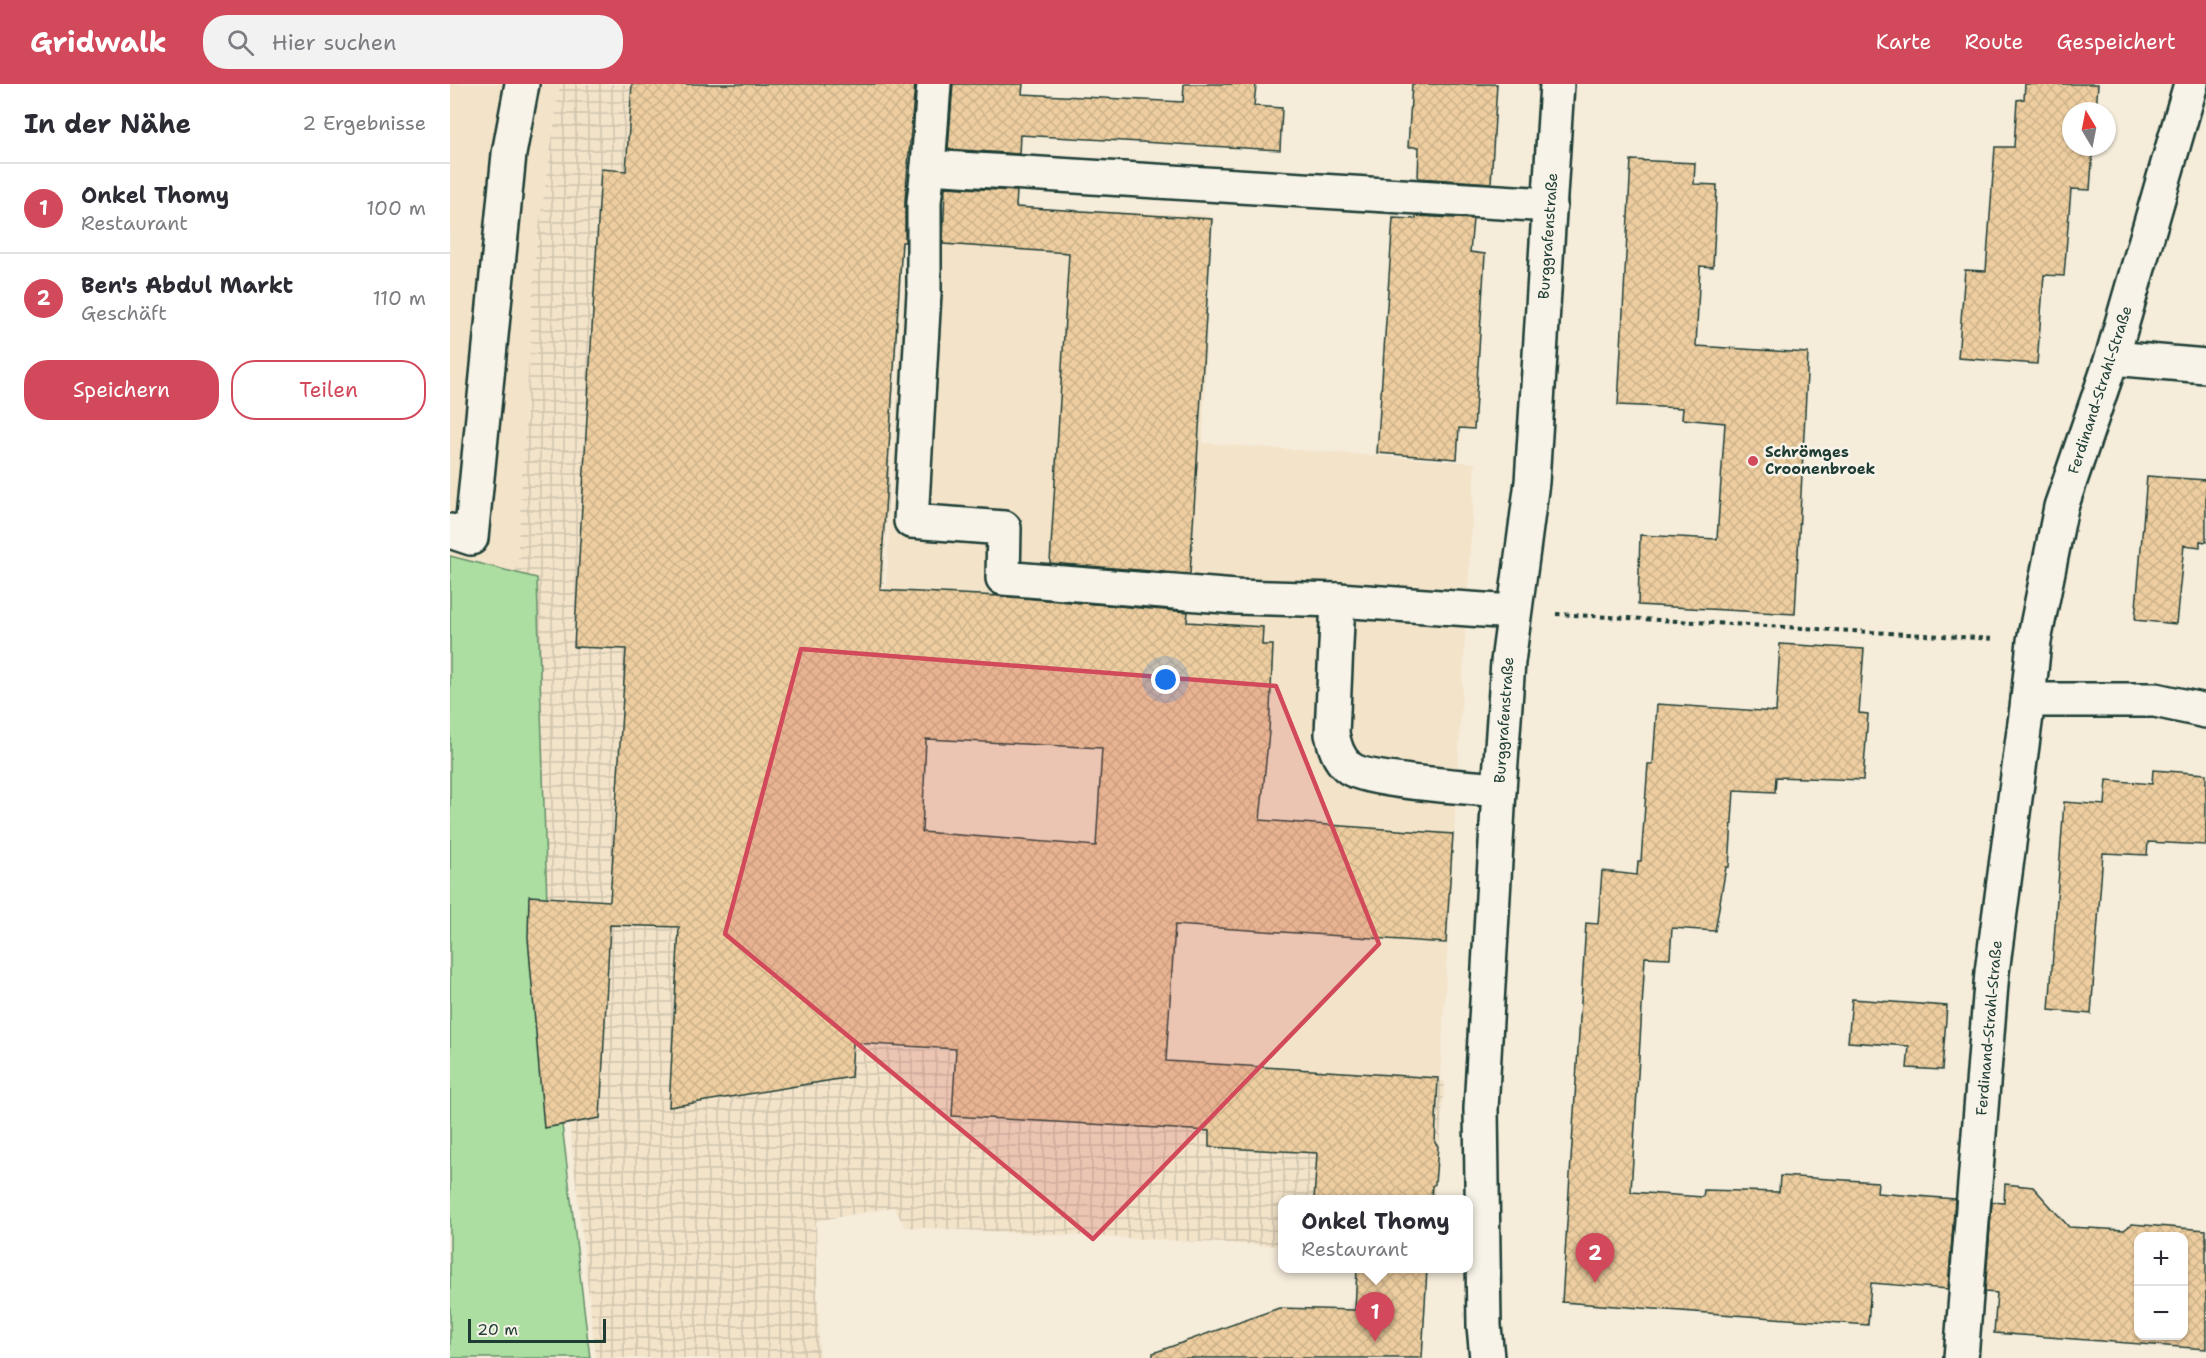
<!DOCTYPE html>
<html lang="de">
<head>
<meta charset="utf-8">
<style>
  :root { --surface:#fff; --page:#f2f2f3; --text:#2b2b33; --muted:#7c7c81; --line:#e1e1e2; --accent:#d1495b }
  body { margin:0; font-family:"Shantell Sans",sans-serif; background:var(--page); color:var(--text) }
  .controls { position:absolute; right:18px; bottom:18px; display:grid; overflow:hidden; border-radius:12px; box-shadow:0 2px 4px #0004 }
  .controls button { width:54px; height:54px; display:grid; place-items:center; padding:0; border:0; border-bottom:2px solid var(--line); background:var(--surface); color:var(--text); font:30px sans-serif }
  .compass { position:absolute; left:1612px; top:18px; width:54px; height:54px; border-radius:50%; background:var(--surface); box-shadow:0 2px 4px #0004; rotate:350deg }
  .scale { position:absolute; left:18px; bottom:15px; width:138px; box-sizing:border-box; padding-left:6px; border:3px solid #1f3d34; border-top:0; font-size:16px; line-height:21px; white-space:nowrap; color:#1f3d34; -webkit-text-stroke:4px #f7f3e8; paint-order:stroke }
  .you { position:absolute; left:716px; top:596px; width:21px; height:21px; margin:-15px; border:4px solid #fff; border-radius:50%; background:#1a73e8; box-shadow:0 0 0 9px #1a73e833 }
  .badge { display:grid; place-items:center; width:39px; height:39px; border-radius:50%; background:var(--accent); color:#fff; font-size:20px; font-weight:700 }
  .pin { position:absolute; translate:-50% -50px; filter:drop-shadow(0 2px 3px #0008) }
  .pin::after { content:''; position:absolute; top:32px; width:21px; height:18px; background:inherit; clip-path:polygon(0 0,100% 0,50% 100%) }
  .popup { position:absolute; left:828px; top:1111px; width:195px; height:78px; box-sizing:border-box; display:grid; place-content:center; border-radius:12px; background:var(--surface); filter:drop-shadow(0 2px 4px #0005); font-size:20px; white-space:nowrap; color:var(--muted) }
  .popup b { font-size:22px; color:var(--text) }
  .popup::after { content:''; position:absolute; left:50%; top:100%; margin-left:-12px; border:12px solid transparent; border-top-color:var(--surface) }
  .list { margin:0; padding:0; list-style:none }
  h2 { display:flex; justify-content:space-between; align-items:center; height:78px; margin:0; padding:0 24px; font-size:26px }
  h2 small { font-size:20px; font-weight:400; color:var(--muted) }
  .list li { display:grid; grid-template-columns:39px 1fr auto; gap:18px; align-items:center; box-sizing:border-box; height:90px; padding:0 24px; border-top:2px solid var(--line) }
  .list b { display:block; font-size:22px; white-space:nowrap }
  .list p { margin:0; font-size:20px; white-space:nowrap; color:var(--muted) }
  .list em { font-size:20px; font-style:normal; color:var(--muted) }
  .actions { display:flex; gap:12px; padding:18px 24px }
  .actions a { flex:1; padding:14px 0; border:2px solid var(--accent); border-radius:24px; text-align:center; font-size:21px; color:var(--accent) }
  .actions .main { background:var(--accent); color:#fff }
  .icon { flex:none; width:33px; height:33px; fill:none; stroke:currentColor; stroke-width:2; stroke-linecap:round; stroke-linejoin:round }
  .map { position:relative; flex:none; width:1756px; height:1274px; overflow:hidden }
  header { display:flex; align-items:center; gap:36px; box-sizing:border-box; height:84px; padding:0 30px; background:var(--accent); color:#fff }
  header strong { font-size:28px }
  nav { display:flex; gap:33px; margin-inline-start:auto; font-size:21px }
  .search { width:420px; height:54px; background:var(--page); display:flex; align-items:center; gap:15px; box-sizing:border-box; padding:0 21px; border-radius:24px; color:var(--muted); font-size:22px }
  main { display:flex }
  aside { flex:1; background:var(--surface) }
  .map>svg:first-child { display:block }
  .built { fill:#f3e3c9 }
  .industrial { fill:url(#industrial-grid) }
  .green { fill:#abdea0; stroke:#658e6a; stroke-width:1.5 }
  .building { fill:url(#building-cross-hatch); stroke:#1f3d34; stroke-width:1.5; fill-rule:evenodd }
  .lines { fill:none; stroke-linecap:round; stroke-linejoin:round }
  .minor-casing { stroke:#1f3d34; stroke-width:38 }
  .path { stroke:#1f3d34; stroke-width:4; stroke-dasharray:4.5 4.5; stroke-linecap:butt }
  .minor { stroke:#f7f3e8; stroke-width:33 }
  .marked { fill:#d1495b; fill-opacity:0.2; stroke:#d1495b; stroke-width:4.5; stroke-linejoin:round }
  .poi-dot { fill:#d1495b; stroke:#f7f3e8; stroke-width:2 }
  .labels { text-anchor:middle; stroke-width:5; stroke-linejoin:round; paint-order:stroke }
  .street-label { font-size:15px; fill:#1f3d34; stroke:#f7f3e8 }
  .poi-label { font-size:15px; font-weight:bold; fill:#1f3d34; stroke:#f7f3e8; text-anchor:start }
</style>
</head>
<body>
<header>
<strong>Gridwalk</strong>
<div class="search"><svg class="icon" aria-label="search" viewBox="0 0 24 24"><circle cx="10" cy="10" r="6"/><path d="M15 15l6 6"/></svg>Hier suchen</div>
<nav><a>Karte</a><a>Route</a><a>Gespeichert</a></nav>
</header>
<main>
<aside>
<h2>In der Nähe<small>2 Ergebnisse</small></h2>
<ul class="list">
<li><span class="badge">1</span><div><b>Onkel Thomy</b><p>Restaurant</p></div><em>100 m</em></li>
<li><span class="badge">2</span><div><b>Ben's Abdul Markt</b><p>Geschäft</p></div><em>110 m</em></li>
</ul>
<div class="actions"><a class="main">Speichern</a><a>Teilen</a></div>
</aside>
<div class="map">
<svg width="1756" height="1274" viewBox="0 0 1756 1274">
  <defs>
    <pattern id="industrial-grid" width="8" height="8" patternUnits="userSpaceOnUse" patternTransform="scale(1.5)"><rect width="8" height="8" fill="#f3e3c9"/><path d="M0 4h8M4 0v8" fill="none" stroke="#d0c4ad"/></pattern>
    <pattern id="building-cross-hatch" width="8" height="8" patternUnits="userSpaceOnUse" patternTransform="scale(1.5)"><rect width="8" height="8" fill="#eecea0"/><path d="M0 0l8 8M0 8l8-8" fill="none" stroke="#ccb28a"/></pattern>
  </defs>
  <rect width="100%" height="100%" fill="#f5ecda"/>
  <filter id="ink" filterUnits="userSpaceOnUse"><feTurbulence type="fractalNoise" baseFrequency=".0167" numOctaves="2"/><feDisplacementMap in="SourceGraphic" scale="12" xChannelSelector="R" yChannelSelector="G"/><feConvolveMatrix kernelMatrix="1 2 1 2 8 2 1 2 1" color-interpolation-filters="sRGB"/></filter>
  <g filter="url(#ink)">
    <g class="built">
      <polygon points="0,0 110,0 85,171 66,495 0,475"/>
      <polygon points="458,121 760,131 753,359 1025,379 990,994 410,957"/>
    </g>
    <polygon class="industrial" points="110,0 466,0 455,123 407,961 995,997 984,1115 832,1116 832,1162 455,1143 444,1123 366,1137 369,1274 146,1274 109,949 66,495 85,171"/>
    <polygon class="green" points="0,472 87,494 101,949 140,1274 0,1274"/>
    <g class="building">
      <path d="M182,0H465L455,116V158H452L430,506L550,512L738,528L737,538L813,543L812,561H823L819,648L810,736L1003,750L996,859L725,841L716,977L988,994L985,1059L988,1062L985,1100L982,1102L981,1116H864L867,1069L759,1063V1047L502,1032L506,965L403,959L401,993L219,1023L229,843L160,841L150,1034L94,1044L78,854L79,812L160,817L176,565L124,563L151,85L176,87ZM476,655L652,664L646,762L472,748Z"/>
      <polygon points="503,0 573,0 572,10 733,18 734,0 806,0 804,22 832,24 830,66 570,51 569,70 498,65"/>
      <polygon points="962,0 1047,0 1041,99 968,94 969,63 958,63"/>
      <polygon points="1575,0 1648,0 1646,27 1621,27 1621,63 1643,63 1640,106 1621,105 1614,192 1594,191 1587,280 1508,274 1515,186 1536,187 1545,63 1564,63 1567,16 1574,15"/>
      <polygon points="1181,76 1245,79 1244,100 1267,101 1263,183 1250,182 1246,262 1358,269 1345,530 1188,521 1190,451 1267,455 1275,339 1232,335 1233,324 1168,321"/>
      <polygon points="495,103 567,107 566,123 762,135 740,490 600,479 619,169 493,160"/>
      <polygon points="966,132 1023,135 1020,168 1035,170 1024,345 1009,344 1007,375 927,369 943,134 966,135"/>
      <polygon points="1697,392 1756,396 1756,458 1750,457 1750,463 1734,461 1726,540 1685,536"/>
      <polygon points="1330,560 1414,565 1409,629 1418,630 1413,696 1326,693 1325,708 1284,706 1279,783 1276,783 1265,847 1222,844 1220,874 1195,873 1181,1108 1253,1113 1254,1106 1329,1108 1330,1092 1428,1098 1427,1109 1505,1115 1498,1205 1421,1199 1418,1241 1112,1218 1136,839 1148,840 1152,787 1187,791 1188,777 1191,777 1198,680 1203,680 1207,620 1326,628"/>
      <polygon points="1703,686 1756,690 1756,761 1698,758 1697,771 1653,769 1641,930 1599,926 1614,718 1655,721 1657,696 1702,700"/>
      <polygon points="1402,915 1497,922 1492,986 1457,984 1459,962 1398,958"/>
      <path d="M1555,1100L1583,1103L1619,1143L1674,1146L1682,1140L1756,1146V1265L1544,1249L1547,1209L1535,1208L1542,1118L1554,1119ZM1689,1152H1734V1251H1689Z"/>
      <polygon points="907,1185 977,1185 972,1274 703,1274 703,1269 829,1224 905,1226"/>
    </g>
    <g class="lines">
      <g class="minor-casing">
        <g id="minor">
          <polyline points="484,0 478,83 1100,121"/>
          <polyline points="478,83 474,118 474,209 461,437 554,444 553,494 786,513 888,516 1063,528"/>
          <polyline points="1662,274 1756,282"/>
          <polyline points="0,447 21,454 59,70 72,0"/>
          <path d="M888,516L882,650C885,663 888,674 898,683C915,698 1022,703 1049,706"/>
          <polyline points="1578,616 1705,616 1756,627"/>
          <polyline points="1037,1274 1034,1242 1031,1025 1049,706 1058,578 1082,398 1107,0"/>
          <polyline points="1511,1274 1542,888 1578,616 1584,557 1611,423 1662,274 1741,0"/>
        </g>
      </g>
      <polyline class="path" points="1106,530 1544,555"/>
      <use href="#minor" class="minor"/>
    </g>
  </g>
  <path class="marked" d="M351,565L826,602L929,860L643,1155L275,850Z"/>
  <circle class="poi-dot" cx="1303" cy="377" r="6"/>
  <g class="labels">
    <g class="street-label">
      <text transform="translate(1098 152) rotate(-86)" y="5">Burggrafenstraße</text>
      <text transform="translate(1650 306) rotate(-72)" y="5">Ferdinand-Strahl-Straße</text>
      <text transform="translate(1054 636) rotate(-86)" y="5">Burggrafenstraße</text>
      <text transform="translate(1539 944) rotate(-85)" y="5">Ferdinand-Strahl-Straße</text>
    </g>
    <g class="poi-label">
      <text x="1315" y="373">Schrömges<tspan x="1315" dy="17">Croonenbroek</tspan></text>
    </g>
  </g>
</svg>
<div class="controls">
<button>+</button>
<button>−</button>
</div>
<svg class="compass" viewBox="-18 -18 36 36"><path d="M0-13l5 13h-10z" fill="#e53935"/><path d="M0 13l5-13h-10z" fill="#7c7c81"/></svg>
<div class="scale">20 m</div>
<div class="you"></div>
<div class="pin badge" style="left:925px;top:1258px">1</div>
<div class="popup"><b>Onkel Thomy</b>Restaurant</div>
<div class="pin badge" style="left:1145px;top:1199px">2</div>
</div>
</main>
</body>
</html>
